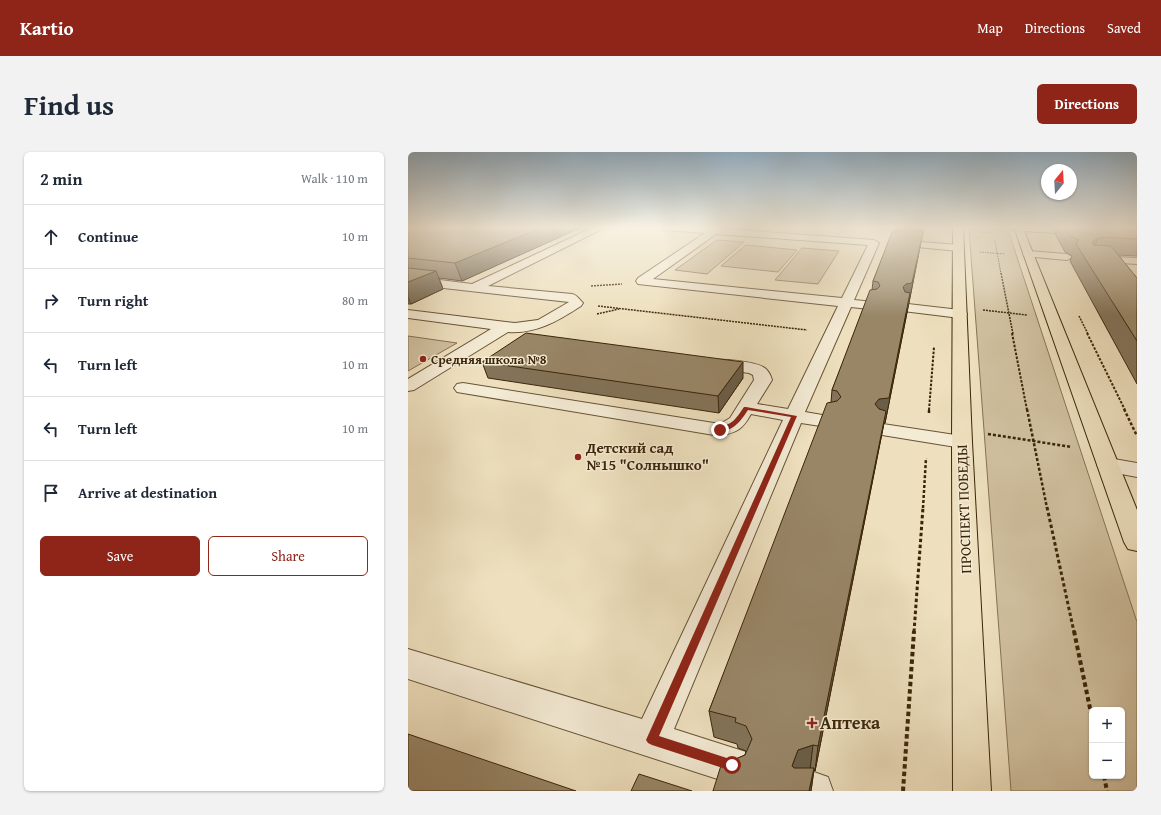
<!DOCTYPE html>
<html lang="en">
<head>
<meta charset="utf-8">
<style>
  :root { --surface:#fff; --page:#f2f2f3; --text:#1f2937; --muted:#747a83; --line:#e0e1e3; --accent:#8f2418 }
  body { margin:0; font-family:"Gentium Book Plus",serif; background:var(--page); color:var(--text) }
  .controls { position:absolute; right:12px; bottom:12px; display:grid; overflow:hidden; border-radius:6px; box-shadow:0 1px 3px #0004 }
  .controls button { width:36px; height:36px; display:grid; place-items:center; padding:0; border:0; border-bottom:1px solid var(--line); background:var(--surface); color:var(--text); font:20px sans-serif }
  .compass { position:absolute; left:633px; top:12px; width:36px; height:36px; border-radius:50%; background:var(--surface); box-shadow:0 1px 3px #0004; rotate:18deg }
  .stop { position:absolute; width:12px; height:12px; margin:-9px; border:3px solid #8f2418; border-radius:50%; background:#fff }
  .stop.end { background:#8f2418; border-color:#fff; box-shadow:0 1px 4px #0008 }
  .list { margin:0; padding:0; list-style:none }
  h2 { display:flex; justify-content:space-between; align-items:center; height:52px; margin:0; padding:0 16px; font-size:17px }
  h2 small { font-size:13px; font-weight:400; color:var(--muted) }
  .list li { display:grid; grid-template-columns:26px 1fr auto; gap:12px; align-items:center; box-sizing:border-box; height:64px; padding:0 16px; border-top:1px solid var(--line) }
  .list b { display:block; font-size:15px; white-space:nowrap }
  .list em { font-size:13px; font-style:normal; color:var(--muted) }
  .actions { display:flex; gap:8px; padding:12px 16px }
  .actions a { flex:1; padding:9px 0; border:1px solid var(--accent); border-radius:6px; text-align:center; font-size:14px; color:var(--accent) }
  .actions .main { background:var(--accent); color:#fff }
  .icon { flex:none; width:22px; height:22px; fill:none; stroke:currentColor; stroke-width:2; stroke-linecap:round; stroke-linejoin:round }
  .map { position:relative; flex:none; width:729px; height:639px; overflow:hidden; border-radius:6px }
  header { display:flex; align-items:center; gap:24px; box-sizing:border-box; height:56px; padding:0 20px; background:var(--accent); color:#fff }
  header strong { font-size:19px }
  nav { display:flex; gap:22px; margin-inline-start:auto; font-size:14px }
  .intro { display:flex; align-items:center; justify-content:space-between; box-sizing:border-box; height:96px; padding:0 24px }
  h1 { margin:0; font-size:28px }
  .button { padding:10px 18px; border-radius:6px; background:var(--accent); color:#fff; font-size:14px; font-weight:700 }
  main { display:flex; gap:24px; padding:0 24px }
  aside { flex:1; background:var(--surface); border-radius:6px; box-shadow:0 1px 3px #0004 }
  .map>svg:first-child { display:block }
  .green { fill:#d0c09f; stroke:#867254; fill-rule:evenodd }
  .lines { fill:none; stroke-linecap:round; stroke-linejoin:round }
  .minor-casing { stroke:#685436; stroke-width:2 }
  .major-casing { stroke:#3b2509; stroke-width:2 }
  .path-far5 { stroke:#3b2509; stroke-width:1; stroke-dasharray:1.5 1; stroke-linecap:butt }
  .path-far4 { stroke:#3b2509; stroke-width:1.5; stroke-dasharray:2 1; stroke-linecap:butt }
  .path-far3 { stroke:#3b2509; stroke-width:2; stroke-dasharray:2.5 1.5; stroke-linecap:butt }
  .path-far2 { stroke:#3b2509; stroke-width:2.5; stroke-dasharray:3 2; stroke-linecap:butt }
  .path-far1 { stroke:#3b2509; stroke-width:3; stroke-dasharray:3.5 2.5; stroke-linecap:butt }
  .path { stroke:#3b2509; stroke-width:4; stroke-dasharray:4.5 3; stroke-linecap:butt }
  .minor { fill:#f4ebd5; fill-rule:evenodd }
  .major { fill:#eee0be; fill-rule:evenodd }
  .wall { fill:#837359; stroke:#3b2509 }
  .shaded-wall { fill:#6a5e48; stroke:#3b2509 }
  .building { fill:#988667; stroke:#3b2509 }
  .route { fill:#8f2418 }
  .poi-dot { fill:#8f2418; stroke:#f4ebd5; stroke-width:1.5 }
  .labels { text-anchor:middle; stroke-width:3; stroke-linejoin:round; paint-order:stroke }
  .far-poi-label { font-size:13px; font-weight:bold; fill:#3b2509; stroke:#f4ebd5; text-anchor:start }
  .poi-label { font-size:15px; font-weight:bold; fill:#3b2509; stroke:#f4ebd5; text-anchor:start }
  .street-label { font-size:15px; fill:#3b2509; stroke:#f4ebd5 }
  .near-poi-label { font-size:18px; font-weight:bold; fill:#3b2509; stroke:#f4ebd5; text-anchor:start }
</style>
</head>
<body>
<header>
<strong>Kartio</strong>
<nav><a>Map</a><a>Directions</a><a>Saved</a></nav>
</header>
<div class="intro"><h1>Find us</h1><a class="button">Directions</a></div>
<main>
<aside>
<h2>2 min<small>Walk · 110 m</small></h2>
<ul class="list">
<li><svg class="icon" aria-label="ahead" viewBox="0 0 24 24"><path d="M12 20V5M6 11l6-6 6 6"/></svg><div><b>Continue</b></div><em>10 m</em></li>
<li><svg class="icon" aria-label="right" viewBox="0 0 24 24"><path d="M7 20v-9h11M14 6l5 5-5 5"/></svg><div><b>Turn right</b></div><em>80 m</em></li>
<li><svg class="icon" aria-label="left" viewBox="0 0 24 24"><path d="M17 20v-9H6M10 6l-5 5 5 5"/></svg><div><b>Turn left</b></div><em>10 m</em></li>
<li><svg class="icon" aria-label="left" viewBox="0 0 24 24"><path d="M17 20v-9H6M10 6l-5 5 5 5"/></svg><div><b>Turn left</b></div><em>10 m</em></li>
<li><svg class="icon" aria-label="arrive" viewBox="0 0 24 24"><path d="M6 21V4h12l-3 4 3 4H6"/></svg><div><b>Arrive at destination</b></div></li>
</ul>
<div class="actions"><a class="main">Save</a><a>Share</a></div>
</aside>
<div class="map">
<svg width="729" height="639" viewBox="0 0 729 639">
  <rect width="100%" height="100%" fill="#eee0be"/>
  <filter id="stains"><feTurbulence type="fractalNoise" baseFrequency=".005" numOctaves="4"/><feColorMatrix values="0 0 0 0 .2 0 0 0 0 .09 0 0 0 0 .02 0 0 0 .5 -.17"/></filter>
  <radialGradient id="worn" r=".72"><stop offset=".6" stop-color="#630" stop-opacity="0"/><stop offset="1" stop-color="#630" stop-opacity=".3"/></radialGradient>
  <g class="green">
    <path d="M568,76L592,78L601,81L729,470V639H603L561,78ZM684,558H714V624H684Z"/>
    <polygon points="309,88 336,90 299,122 267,118"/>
    <polygon points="338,93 389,98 370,120 313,114"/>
    <polygon points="394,96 431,99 410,132 367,128"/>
    <polygon points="0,184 49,191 0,219"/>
  </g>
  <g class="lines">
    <g class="minor-casing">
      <g id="minor">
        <path d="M186,75H198L80,134L164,142C169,143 171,147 175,151L173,154C150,169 128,182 100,180L6,238L0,239V227L83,177L0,166V158L107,171L130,168L161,150L0,132V124L64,132Z"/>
        <path d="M254,75H291L466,88L471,91L446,148L466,150L468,153L466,156L461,157L443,155L397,260L426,265L429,269L426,273L419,275L393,271L266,577L338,600L344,613L338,626L325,632L0,527V497L234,567L375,268L343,262C334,278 329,280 312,284L55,241L49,240L46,236L49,232L55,231L312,272L322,266L346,228L345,223L341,221L299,215L297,212L299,209C310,206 350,209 358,217C361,220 363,224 364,228L349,252L380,257L430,154L230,132L228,129L230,126L297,81L258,78ZM308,82L460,93L434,146L245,127Z"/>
        <polygon points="513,90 551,93 556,96 551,99 509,95 508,93 509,91"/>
        <polygon points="620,99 659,102 664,105 659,108 616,104 615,102 616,100"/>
        <polygon points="685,104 729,106 729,112 681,109 680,107"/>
        <polygon points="500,152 552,158 557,159 559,162 557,165 552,166 495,159 493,156 495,153"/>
        <polygon points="475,272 554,284 561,286 564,290 561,294 554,296 468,282 465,278 468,274"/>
        <polygon points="700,306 729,311 729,325 692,318 689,313 692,308"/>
        <polygon points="403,619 420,625 425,639 384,639 389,624"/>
      </g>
    </g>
    <g class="major-casing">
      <g id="major">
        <polygon points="545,75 555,75 564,290 583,639 545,639 544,290"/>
        <polygon points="597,75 642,75 729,80 729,86 616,79 729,358 729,399 720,397 716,390 607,78 599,77"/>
      </g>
    </g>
    <g class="path-far5">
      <polyline points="572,80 583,81"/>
      <polyline points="587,89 593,122"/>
      <polyline points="572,100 597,102"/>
    </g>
    <g class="path-far4">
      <polyline points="593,121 605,182"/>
      <polyline points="183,134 214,132"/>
      <polyline points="190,154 399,178"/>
      <polyline points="575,158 619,163"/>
      <polyline points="189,162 211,157"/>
      <polyline points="671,164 680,182"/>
    </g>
    <g class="path-far3">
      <polyline points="604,181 619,258"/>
      <polyline points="679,181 717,258"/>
      <polyline points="521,258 526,195"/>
    </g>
    <g class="path-far2">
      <polyline points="619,257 639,356"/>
      <polyline points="716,257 729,284"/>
      <polyline points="521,261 521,257"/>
      <polyline points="580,282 664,295"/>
      <polyline points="515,356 518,306"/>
    </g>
    <g class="path-far1">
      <polyline points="639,355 666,480"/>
      <polyline points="506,480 515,355"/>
    </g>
    <g class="path">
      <polyline points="666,479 684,566"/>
      <polyline points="696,624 699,639"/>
      <polyline points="495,639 506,479"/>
    </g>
    <use href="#minor" class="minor"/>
    <use href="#major" class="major"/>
  </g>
  <g class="wall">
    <polygon points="0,75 174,75 54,129 31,126 35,137 3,152 0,152"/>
    <polygon points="487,75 516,75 477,271 476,271 407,619 406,618 403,639 305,639 323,609 337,603 338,599 330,596 329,592 306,585 301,559 423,250 424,238 464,138 465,129 486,80"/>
    <polygon points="649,75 729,75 729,104 710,103 729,126 729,232 662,109 664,104 657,100 647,82"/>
    <polygon points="74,210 335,226 311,261 80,226"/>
  </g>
  <g class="shaded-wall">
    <polygon points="135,75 174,75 54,129 47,111"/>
    <polygon points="510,75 516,75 477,271 476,271 407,619 410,594 467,252 495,135 509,76"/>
    <polygon points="690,86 683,103 684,90"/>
    <polygon points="28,119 35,137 3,152 0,145 0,130"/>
    <polygon points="335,210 335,226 311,261 310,244"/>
    <polygon points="405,593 402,618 388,623 384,614 390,598"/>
    <polygon points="406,616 403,639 401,639"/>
  </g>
  <g class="building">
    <polygon points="0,75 135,75 47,111 0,106"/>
    <polygon points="495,75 510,75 509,76 510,79 515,80 504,131 498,132 495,135 497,140 502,141 481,246 471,247 467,252 471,257 478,259 410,594 405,593 390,598 384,614 386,616 406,616 401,639 305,639 315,607 323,609 337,603 344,587 338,574 327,570 328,566 301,559 419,251 429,249 433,245 429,239 424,238 462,138 469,137 472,134 470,130 465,129 484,80 491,80 497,76"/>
    <polygon points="657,75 729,75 729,87 695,85 696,86 690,86 684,90 686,93 703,94 729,126 729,189 668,92 671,88 662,84"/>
    <polygon points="0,116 28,119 0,130"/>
    <polygon points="118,181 335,210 310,244 74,210"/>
    <polygon points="0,582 168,639 0,639"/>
    <polygon points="231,622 284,639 223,639"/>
  </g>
  <linearGradient id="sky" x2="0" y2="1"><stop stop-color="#92acbe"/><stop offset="0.46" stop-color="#f7f1e2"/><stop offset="1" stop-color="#f7f1e2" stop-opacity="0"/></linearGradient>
  <rect width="729" height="164" fill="url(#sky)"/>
  <path class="route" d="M338,255L389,264L251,584L328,609L330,613L328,617L324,619L244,593L240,591L238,588L383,265L340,258C332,270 325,280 309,279V276C325,272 327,268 336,255Z"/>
  <g class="poi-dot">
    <circle cx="15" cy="207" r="4"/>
    <circle cx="170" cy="305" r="4"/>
    <path d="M402 565h4v4h4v4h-4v4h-4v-4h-4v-4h4z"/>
  </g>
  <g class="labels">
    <g class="far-poi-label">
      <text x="23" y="212">Средняя школа №8</text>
    </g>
    <g class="poi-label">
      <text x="178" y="301">Детский сад<tspan x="178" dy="17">№15 "Солнышко"</tspan></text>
    </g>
    <g class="street-label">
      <text transform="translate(556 357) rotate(-92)" y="5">ПРОСПЕКТ ПОБЕДЫ</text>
    </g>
    <g class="near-poi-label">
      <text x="412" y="577">Аптека</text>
    </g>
  </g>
  <rect width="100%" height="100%" filter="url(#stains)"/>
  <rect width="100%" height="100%" fill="url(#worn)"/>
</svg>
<div class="controls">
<button>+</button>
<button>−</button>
</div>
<svg class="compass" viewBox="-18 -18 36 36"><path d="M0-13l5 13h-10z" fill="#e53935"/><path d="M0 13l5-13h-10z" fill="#747a83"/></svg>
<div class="stop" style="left:324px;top:613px"></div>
<div class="stop end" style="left:312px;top:278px"></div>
</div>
</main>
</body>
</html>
